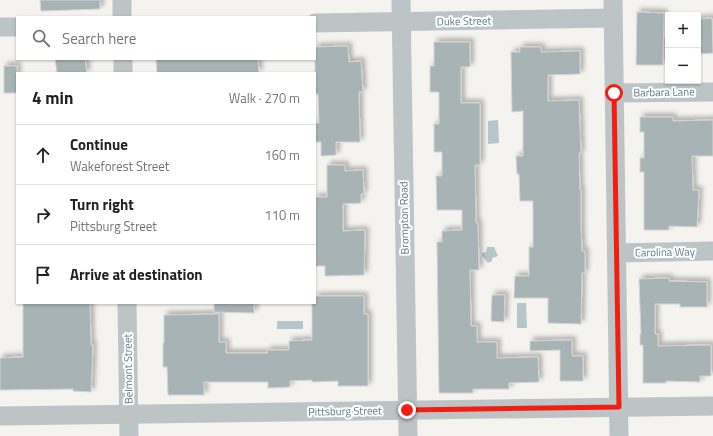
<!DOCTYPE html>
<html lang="en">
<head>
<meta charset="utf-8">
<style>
  :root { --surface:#fff; --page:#f2f2f2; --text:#222; --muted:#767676; --line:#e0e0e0 }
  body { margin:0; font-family:"Titillium Web",sans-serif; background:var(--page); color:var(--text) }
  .controls { position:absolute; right:12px; top:12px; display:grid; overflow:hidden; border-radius:0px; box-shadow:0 1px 3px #0004 }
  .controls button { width:36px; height:36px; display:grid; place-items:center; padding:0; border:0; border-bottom:1px solid var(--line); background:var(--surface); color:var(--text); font:20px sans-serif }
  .stop { position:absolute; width:12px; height:12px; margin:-9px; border:3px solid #f11e12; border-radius:50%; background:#fff }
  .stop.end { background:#f11e12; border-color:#fff; box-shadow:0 1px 4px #0008 }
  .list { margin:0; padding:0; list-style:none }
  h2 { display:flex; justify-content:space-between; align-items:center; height:52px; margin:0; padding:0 16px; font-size:17px }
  h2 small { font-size:13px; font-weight:400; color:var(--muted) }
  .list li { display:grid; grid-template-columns:26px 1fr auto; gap:12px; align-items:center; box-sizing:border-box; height:60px; padding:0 16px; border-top:1px solid var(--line) }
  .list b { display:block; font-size:15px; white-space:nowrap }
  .list p { margin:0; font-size:13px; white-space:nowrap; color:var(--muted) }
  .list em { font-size:13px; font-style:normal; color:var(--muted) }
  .icon { flex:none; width:22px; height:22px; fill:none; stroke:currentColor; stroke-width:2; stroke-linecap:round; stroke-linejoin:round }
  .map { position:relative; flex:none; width:713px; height:436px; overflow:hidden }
  .search { position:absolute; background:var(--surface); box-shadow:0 1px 3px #0004; left:16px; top:16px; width:300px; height:44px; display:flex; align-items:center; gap:10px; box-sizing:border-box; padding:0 14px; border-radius:0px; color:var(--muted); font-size:15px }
  .panel { position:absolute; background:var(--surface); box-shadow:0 1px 3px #0004; left:16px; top:72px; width:300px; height:232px; border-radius:0px }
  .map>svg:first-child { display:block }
  .water { fill:#b6c7c9 }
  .building { fill:#a7b3b5; stroke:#d5d4d2; filter:url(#shadow) }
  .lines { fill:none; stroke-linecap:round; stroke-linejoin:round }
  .minor { stroke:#bdc4c6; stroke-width:19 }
  .route { stroke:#f11e12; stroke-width:5 }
  .labels { text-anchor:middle; stroke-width:4; stroke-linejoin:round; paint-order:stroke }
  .street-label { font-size:11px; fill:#607a83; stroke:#fff }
</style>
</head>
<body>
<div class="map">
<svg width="713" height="436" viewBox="0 0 713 436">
  <defs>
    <filter id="shadow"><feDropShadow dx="3.5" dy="-3.5" stdDeviation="2" flood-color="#0004"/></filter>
  </defs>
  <rect width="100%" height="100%" fill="#f4f3ef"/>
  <g class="water">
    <polygon points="498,120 499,143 488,144 488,121"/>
    <polygon points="487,247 494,247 498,256 492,258 492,261 488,263 482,256 482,253 486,252"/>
    <polygon points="517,303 526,303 527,328 517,328"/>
    <rect x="277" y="321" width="26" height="8"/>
  </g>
  <g class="building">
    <polygon points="40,0 100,0 100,9 41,11"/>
    <polygon points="637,12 664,13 663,65 636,65"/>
    <polygon points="712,18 713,53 698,54 698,19"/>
    <polygon points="434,42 470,42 470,67 461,67 461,103 480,103 480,165 475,165 476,223 478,223 479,270 470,270 471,326 477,326 477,342 497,342 497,358 538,357 539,382 509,383 509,389 473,389 473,393 439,393 437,242 442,242 442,231 462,230 462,210 437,210 436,176 442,176 442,152 434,152 434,124 439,124 439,92 430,92 430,66 434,66"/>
    <polygon points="348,46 349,62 361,61 363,92 359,92 360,142 336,142 336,155 321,156 321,142 315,142 315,123 319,123 318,94 315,94 315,47"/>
    <polygon points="520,47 541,47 541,52 580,51 580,74 548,75 548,101 579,100 581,153 579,153 580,190 581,190 581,227 582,251 585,251 585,273 582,273 581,324 548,323 548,298 514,298 515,276 529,276 529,247 533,247 533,201 520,201 519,174 517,174 516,156 523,156 523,111 512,112 511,52 520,52"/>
    <polygon points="55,59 85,59 87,73 57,73"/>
    <polygon points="156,59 258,59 259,73 157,73"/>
    <rect x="4" y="66" width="13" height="27"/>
    <polygon points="640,117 673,117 673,121 713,120 713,156 692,156 693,190 699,190 697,227 669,226 669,230 644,230 644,172 640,172 640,158 644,158 644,132 640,132"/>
    <polygon points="327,165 345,165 345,171 363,170 364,194 361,194 361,203 343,204 343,231 365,230 364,275 325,276 325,266 315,266 315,197 327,197"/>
    <polygon points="669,278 669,281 707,282 707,307 680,307 680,304 655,304 655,334 658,334 658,346 711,345 711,376 700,376 700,382 666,381 666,383 643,383 643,345 640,345 640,334 641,334 639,279"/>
    <polygon points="492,295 505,295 504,322 491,321"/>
    <polygon points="315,296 364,296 364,314 368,314 368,386 338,386 338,381 312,382 312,380 290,381 290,387 268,388 268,382 204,382 204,395 168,395 167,367 163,367 163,343 164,343 164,315 219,314 219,342 226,342 226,353 268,353 267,350 289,350 289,341 312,340 312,303 315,303"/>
    <polygon points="23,303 90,303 91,345 93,345 91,392 73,391 73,389 0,390 0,358 23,357"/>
    <polygon points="214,303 254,303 254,313 214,312"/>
    <polygon points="572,340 572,356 583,356 583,381 560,381 560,350 530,351 530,341"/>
  </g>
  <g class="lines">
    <g class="minor">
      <polyline points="122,0 122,17"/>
      <polyline points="401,0 408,436"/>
      <polyline points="613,0 619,436"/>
      <polyline points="315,23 613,18"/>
      <polyline points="0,27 17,27"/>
      <polyline points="123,59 123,73"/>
      <polyline points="614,93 713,92"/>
      <polyline points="617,253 713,251"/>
      <polyline points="127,303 129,436"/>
      <polyline points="0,416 713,406"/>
    </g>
  </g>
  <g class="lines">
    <polyline class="route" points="407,410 619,407 614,93"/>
  </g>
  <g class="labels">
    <g class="street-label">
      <text transform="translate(464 21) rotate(-1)" y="4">Duke Street</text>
      <text transform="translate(664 92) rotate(-1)" y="4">Barbara Lane</text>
      <text transform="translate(404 218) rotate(-91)" y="4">Brompton Road</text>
      <text transform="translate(665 252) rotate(-1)" y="4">Carolina Way</text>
      <text transform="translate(128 369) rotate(-91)" y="4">Belmont Street</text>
      <text transform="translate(345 411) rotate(-1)" y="4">Pittsburg Street</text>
    </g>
  </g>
</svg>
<div class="controls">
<button>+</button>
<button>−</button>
</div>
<div class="stop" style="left:614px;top:93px"></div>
<div class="stop end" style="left:407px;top:410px"></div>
<div class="search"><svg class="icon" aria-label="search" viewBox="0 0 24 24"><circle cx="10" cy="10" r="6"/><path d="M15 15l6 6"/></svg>Search here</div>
<section class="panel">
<h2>4 min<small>Walk · 270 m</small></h2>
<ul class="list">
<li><svg class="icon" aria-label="ahead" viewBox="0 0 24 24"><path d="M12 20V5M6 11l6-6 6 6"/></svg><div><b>Continue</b><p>Wakeforest Street</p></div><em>160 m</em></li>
<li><svg class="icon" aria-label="right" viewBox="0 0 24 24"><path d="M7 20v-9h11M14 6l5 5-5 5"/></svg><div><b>Turn right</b><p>Pittsburg Street</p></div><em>110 m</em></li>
<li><svg class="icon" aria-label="arrive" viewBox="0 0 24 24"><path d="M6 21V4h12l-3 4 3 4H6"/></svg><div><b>Arrive at destination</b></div></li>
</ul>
</section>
</div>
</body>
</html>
